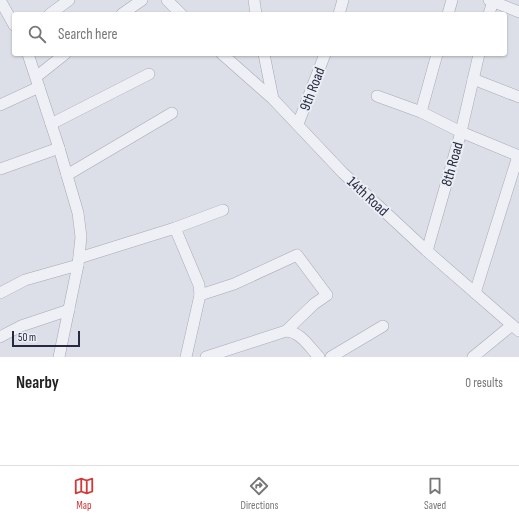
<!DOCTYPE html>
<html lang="en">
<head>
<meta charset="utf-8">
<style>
  :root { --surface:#fff; --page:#f6f6f6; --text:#222; --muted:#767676; --line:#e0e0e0; --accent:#d43939 }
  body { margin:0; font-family:"Sofia Sans Condensed",sans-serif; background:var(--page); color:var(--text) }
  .scale { position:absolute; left:12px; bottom:10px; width:68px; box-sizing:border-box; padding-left:4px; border:2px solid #252a3e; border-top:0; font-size:11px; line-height:14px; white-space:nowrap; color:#252a3e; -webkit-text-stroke:3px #ebeef5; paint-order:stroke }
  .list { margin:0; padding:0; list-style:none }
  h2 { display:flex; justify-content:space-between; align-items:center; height:52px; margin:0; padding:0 16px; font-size:17px }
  h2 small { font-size:13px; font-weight:400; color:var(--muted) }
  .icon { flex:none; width:22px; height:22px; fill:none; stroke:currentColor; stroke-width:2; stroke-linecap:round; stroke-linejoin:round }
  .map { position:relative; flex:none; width:519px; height:357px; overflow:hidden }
  .search { position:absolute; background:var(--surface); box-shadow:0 1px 3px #0004; left:12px; right:12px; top:12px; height:44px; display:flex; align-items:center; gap:10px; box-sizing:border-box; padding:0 14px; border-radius:4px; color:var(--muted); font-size:15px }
  .sheet { height:108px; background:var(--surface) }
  nav { display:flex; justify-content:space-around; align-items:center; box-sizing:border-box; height:56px; border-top:1px solid var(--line); background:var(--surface); font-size:11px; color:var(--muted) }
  nav a { display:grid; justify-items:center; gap:2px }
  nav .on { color:var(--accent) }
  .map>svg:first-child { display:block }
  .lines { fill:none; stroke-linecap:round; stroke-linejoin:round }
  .minor-casing { stroke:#a5a9b4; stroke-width:12 }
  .minor { stroke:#eff0f5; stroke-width:11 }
  .labels { text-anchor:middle; stroke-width:4; stroke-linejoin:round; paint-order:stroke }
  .street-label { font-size:15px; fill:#252a3e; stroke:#ebeef5 }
</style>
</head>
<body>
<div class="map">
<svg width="519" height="357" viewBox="0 0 519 357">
  <rect width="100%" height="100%" fill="#dcdfe7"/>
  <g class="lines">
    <g class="minor-casing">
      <g id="minor">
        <polyline points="0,0 14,25"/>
        <polyline points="167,0 181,14"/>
        <polyline points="254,0 256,14"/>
        <polyline points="489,0 519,12"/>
        <polyline points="50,14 69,0"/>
        <polyline points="122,14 142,0"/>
        <polyline points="339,14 343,0"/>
        <polyline points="448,14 452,0"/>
        <polyline points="489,14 493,1"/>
        <polyline points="28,54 59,148 78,213 81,237 78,265 59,357"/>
        <polyline points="222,54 273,99 343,173 427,251 519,331"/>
        <polyline points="264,54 273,99"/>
        <polyline points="479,54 461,132 519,156"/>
        <polyline points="36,77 65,54"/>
        <polyline points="473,79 519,97"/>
        <polyline points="377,96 421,112"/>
        <polyline points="0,105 39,87"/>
        <polyline points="51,124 149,74"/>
        <polyline points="298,124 325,54"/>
        <polyline points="0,169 59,148"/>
        <polyline points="67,175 172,113"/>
        <polyline points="175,228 223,210"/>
        <polyline points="427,251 461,132 421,112 437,54"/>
        <polyline points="79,258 175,228 199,285 200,295 186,357"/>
        <polyline points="0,293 25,280 78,265"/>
        <polyline points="475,293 518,156"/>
        <polyline points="200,295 234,284 297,255 327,295 314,304 286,331"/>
        <polyline points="0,337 21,326 69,310"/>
        <path d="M206,357L286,331C301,332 309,347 319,357"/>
        <polyline points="331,357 383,326"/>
        <polyline points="473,357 512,325"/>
      </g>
    </g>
    <use href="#minor" class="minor"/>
  </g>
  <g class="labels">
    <g class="street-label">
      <text transform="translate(312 89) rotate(-69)" y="5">9th Road</text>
      <text transform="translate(452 164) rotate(-74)" y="5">8th Road</text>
      <text transform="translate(368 196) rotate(43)" y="5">14th Road</text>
    </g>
  </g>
</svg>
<div class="scale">50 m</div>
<div class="search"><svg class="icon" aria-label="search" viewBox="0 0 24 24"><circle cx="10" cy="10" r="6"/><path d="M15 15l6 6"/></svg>Search here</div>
</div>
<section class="sheet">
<h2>Nearby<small>0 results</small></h2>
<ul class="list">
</ul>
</section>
<nav>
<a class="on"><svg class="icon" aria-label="map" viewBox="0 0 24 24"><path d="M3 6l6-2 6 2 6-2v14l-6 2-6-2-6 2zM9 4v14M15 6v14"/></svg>Map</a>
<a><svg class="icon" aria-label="directions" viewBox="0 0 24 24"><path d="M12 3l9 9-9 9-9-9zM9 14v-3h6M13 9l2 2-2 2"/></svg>Directions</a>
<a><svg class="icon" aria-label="saved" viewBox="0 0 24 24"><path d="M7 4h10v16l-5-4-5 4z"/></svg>Saved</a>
</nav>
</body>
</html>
